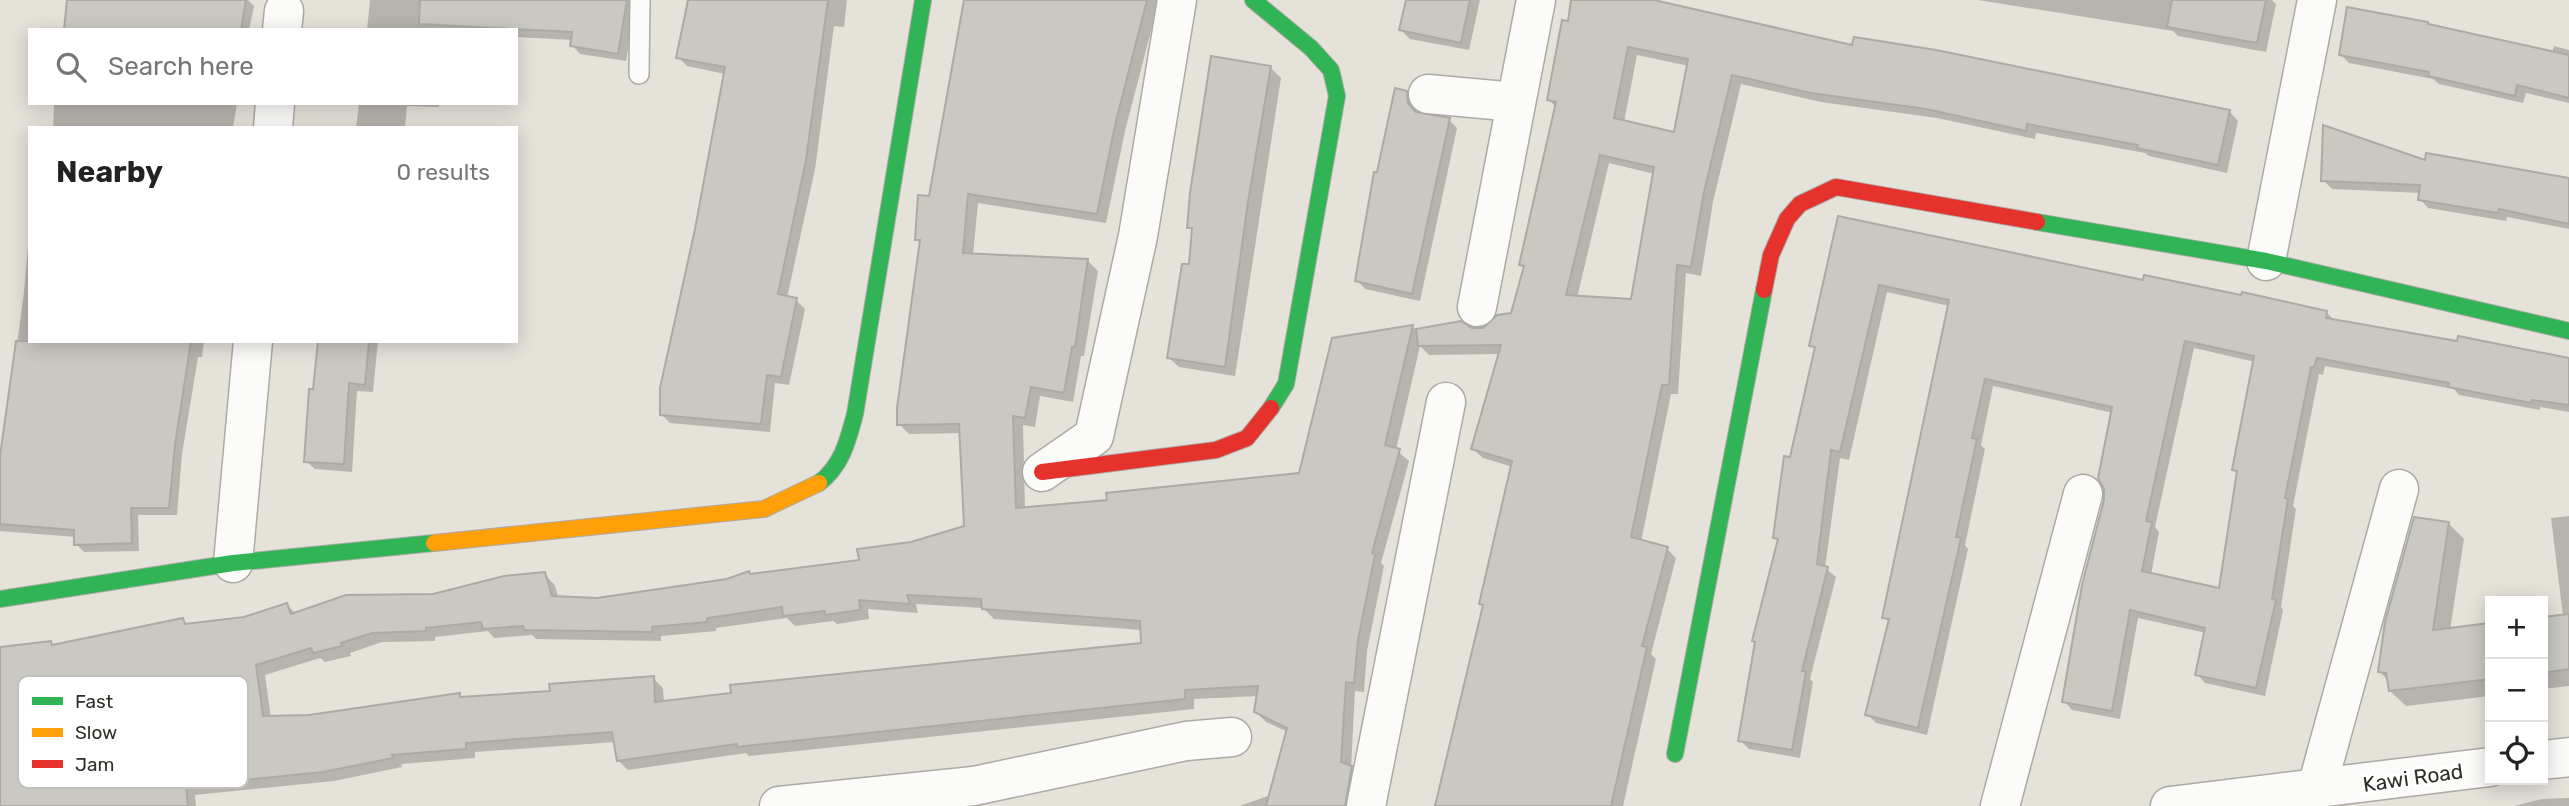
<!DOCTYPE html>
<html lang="en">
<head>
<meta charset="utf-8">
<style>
  :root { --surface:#fff; --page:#f2f2f2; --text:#222; --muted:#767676; --line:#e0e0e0 }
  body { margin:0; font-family:Rubik,sans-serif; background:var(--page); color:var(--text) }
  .controls { position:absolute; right:21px; bottom:21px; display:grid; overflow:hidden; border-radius:0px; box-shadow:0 4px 18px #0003 }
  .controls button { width:63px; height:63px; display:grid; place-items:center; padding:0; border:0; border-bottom:2px solid var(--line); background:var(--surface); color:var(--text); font:35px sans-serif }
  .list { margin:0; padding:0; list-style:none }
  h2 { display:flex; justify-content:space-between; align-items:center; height:91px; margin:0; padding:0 28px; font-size:30px }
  h2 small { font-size:23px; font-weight:400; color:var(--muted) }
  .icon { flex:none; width:38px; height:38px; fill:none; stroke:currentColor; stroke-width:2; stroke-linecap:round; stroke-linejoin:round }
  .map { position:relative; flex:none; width:2569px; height:806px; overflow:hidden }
  .search { position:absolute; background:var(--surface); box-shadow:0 4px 18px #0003; left:28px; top:28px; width:490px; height:77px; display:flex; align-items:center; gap:18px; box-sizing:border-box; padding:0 24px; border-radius:0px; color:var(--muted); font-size:26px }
  .panel { position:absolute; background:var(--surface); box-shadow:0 4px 18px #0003; left:28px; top:126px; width:490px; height:217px; border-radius:0px }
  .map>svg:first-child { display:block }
  .shadow { fill:#0003; fill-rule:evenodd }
  .building { fill:#cac8c2; stroke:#acaaa4; stroke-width:2; fill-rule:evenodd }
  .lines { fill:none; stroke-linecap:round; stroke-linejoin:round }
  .lane-casing { stroke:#adaaa5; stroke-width:22 }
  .street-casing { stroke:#adaaa5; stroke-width:41 }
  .fast-casing { stroke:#adaaa5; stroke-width:18 }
  .slow-casing { stroke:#adaaa5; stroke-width:18 }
  .jam-casing { stroke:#adaaa5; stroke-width:18 }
  .lane { stroke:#fbfbf9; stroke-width:19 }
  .street { stroke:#fbfbf9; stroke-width:38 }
  .fast { stroke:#30b455; stroke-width:16 }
  .slow { stroke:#ff9f0a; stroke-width:16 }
  .jam { stroke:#e5322d; stroke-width:16 }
  .labels { text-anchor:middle; stroke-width:6; stroke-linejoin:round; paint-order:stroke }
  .street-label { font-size:21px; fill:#312e29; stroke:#fff }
  .key { fill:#fff; stroke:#c1c0bf; stroke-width:2 }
  .key-label { font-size:19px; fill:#312e29 }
</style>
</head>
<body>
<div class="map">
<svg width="2569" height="806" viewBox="0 0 2569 806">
  <rect width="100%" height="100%" fill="#e5e2da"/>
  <g class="shadow">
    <polygon points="69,0 248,0 254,6 249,30 65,30"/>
    <polygon points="370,0 637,0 626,61 580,54 572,45 573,40 516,37 516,30 367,30"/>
    <polygon points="690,0 847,0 844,27 834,26 815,169 787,298 796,300 805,309 789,385 775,383 770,432 670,423 661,414 725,74 687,66 678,57"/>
    <path d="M966,0H1159L1125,131L1106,223L978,203L973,255L1088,261L1098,271L1084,356H1081L1073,402L1040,396L1035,427L1023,425L1025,509L1109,502L1301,475L1334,339L1413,327L1417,331L1484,330L1512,314L1525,268L1521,264L1557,108L1549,100L1573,0H1645L1854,47L2229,111L2238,121L2227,173L2149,156L2145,153L2036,133L2035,139L1937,118L1821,102L1741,84L1713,202L1701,276L1686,273L1678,394H1671L1641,542L1667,549L1676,558L1651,654L1656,659L1623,806H1436L1484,607L1481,604L1513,467L1483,458L1473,449L1501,354L1429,355L1420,346L1396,450L1409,461L1381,563L1384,566L1367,651L1364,692L1355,691L1351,768L1361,778L1355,806H1239L1271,795L1288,732L1266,722L1256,712L1259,696L1194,699V709L749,756L746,753L628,770L618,760L616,742L475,752V758L401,764L402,767L334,781L195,795L196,806H0V649L50,642L54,646L182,620L188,625L244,619L287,605L296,614L433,596L544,574L554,584L559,598L597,600L862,562L965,527L961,433L909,434L899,424L921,244L916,239L931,198ZM1637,55L1689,66L1675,134L1624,122ZM1609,163L1655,174L1633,301L1577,298ZM916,604L983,608L994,619L1142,630L1143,645L664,703L663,688L653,678L552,693L463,699L459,695L309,717L271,718L265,675L320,658L325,662L351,656L350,653L382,642L435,641V637L488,631L494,638L532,635L536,639L661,641V636L716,631V628L787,618L795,626L833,621L837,624L869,619L868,609L918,613Z"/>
    <polygon points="1407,0 1480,0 1469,50 1410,39 1401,30"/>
    <polygon points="1978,0 2272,0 2276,4 2266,52 2178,36 2173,31"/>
    <polygon points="2428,23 2552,53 2554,46 2569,50 2569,103 2526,93 2523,103 2439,84 2433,79 2349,63 2341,55"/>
    <polygon points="1270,67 1281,78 1235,376 1179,367 1168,357 1190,266 1194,232 1188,227"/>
    <polygon points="1406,92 1415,101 1416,113 1449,120 1457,128 1420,301 1365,289 1357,280"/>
    <polygon points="54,103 237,103 233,128 53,128"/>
    <polygon points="359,103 439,103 439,107 407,106 405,128 356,128"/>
    <polygon points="2426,162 2569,181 2569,229 2507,217 2506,221 2428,208 2420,199 2421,193 2332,189 2323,180"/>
    <path d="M1839,218L2144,282L2327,313L2336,322L2569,359V412L2540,407V410L2459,395L2454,389L2325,366L2323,375L2319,374L2293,506L2296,509L2281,607L2283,610L2265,696L2205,683L2197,674L2206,633L2138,618L2120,719L2072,710L2064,701L2106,500L2113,413L1993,386L1981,445L1985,449L1965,545L1968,549L1927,735L1876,723L1867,714L1890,623L1884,617L1949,306L1887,292L1849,460L1840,458L1825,568L1836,577L1810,679L1813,682L1800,758L1749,749L1740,740L1779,541L1775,538L1816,350L1811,345ZM2194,348L2255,362L2234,470L2238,474L2220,590L2151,575L2159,532L2155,527Z"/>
    <polygon points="30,223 30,341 204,341 202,357 198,357 182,454 177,515 138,515 139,551 84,552 76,544 76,537 0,531 0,471 24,292"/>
    <polygon points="320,341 378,341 373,392 357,391 352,472 315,469 306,461"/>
    <polygon points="2569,516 2569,686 2543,689 2543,619 2563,616 2551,518"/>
    <polygon points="2448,523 2464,539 2450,630 2490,625 2490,696 2406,706 2390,691 2389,681 2380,672"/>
    <polygon points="2569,798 2569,806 2514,806 2542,799"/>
  </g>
  <g class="building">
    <polygon points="67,0 246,0 241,30 64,30"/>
    <polygon points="420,0 627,0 618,54 570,46 572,32 419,24"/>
    <polygon points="688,0 828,0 806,160 778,294 797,298 781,377 767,375 761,424 660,415 660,388 695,229 725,67 676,58"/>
    <path d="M964,0H1147L1116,121L1097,214L968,194L963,253L1088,259L1075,347H1072L1064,393L1031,387L1025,418L1013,416L1016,508L1107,500L1106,493L1299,473L1332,338L1413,325L1385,445L1400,449L1372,553L1375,555L1358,640L1354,683L1346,682L1341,762L1352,766L1345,806H1266L1287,728L1254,712L1258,686L1185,690V699L737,747V744L617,761L612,732L466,743V749L392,755L393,758L323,772L186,786L188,806H0V647L51,641L52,645L183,618L185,624L244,617L287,603L291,614L346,595L433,594L504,576L545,572L552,596L597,598L727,579L749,571L750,574L859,560L857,549L911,542L964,526L959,424L897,425V408L920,240H915L918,195L929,196ZM907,595L981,599L982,609L1140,621L1141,643L730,685L731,693L655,702L654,676L549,684L550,691L460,697V693L309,715L263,716L256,665L311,648L313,653L342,646L341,643L372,633L426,631V628L481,622L483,629L523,626L524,630L652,632V627L707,622V618L782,607L783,616L825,611V615L860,610L859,600L910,604Z"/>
    <polygon points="1406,0 1470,0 1461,43 1399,30"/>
    <path d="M1571,0H1654L1852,45L1854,37L1936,50L2230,110L2218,165L2137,148L2138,145L2027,124L2026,131L1926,109L1811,93L1732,75L1704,192L1691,267L1677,265L1669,385H1662L1631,537L1668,547L1642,646L1647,647L1611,806H1435L1483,605L1479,604L1512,461L1471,449L1501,345L1418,346L1416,329L1461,321L1472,328H1483L1497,315L1511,313L1524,266L1519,265L1556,102L1547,100L1562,20L1568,21ZM1628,47L1688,59L1674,132L1614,118ZM1600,155L1654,167L1631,299L1566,295Z"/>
    <polygon points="2172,0 2266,0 2257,43 2167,27"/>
    <polygon points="2347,7 2428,22 2428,24 2569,55 2569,98 2517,85 2515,96 2428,76 2429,72 2339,55"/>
    <polygon points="1211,56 1271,66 1248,202 1225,367 1167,358 1182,264 1189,264 1192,228 1187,228 1190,193"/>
    <polygon points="1395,88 1407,91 1408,103 1416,112 1450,118 1412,294 1355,281 1374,172 1377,172"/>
    <polygon points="2323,125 2425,160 2426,153 2569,178 2569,224 2499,209 2498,213 2418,200 2420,185 2321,181"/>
    <path d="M1838,216L2143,280L2144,275L2241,295L2242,292L2327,311L2326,318L2457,341L2458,336L2569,358V405L2532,400L2531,403L2448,387L2449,383L2317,358L2314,367H2311L2285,498L2288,499L2272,599L2276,600L2256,688L2195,675L2205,628L2130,610L2112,711L2062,702L2082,585L2104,500V489L2098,478L2112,407L1985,379L1972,438L1977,439L1956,537L1961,538L1918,728L1865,715L1889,619L1882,618L1949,300L1879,285L1840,452L1831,450L1817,564L1828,567L1802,671L1806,672L1792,750L1738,741L1755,642L1752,641L1778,539L1773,538L1784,456L1790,457L1815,347L1809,346ZM2185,341L2254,356L2232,470L2237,471L2219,588L2142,571L2152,522L2146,521Z"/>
    <polygon points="16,341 191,341 175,445 169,508 131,508 132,543 74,545 74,530 0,524 0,456"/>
    <polygon points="318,341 369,341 365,385 349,383 344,464 304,462 309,389 313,389"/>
    <polygon points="2414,517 2449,522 2433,630 2490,623 2490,679 2389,691 2386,673 2378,672 2385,622"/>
    <polygon points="2569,614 2569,669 2543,673 2543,617"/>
  </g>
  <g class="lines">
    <g class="lane-casing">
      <polyline id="lane" points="639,74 640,0"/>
    </g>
    <g class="street-casing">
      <g id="street">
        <polyline points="282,30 284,11"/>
        <polyline points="1428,94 1516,102"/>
        <polyline points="273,128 275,103"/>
        <polyline points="2266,261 2317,0"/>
        <polyline points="1477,307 1536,0"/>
        <polyline points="1042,472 1094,436 1138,236 1177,0"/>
        <polyline points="233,563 253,341"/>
        <polyline points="2543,760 2569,757"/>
        <polyline points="2316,791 2399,489"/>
        <polyline points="779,806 974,786 1186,741 1232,737"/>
        <polyline points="1366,806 1446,402"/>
        <polyline points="2000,806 2083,494"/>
        <polyline points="2170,806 2490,767"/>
      </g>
    </g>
    <g class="fast-casing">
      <g id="fast">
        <polyline points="1253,0 1311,48 1331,70 1337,96 1286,384 1271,408"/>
        <polyline points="2037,222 2266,261 2569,331"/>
        <path d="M819,483C842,466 848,440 855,414L923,0"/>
        <polyline points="0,599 233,563 434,543"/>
        <polyline points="1675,754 1764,290"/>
      </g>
    </g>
    <g class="slow-casing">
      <polyline id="slow" points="434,543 764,509 819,483"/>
    </g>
    <g class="jam-casing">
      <g id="jam">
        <polyline points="1764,290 1771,255 1787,219 1800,204 1836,187 2037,222"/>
        <polyline points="1042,472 1216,450 1247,438 1271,408"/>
      </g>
    </g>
    <use href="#lane" class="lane"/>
    <use href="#street" class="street"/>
    <use href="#fast" class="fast"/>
    <use href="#slow" class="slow"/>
    <use href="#jam" class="jam"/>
  </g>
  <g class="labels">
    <g class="street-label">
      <text transform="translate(2413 778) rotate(-8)" y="7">Kawi Road</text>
    </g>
  </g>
  <rect x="18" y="676" width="230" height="112" rx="10" class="key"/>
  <rect x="32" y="697" width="31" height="8" fill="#30b455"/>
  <rect x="32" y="728" width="31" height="9" fill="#ff9f0a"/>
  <rect x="32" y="760" width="31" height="8" fill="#e5322d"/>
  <g class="key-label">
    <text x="75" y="708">Fast</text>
    <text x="75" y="739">Slow</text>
    <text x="75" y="771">Jam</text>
  </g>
</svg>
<div class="controls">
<button>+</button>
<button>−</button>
<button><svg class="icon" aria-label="locate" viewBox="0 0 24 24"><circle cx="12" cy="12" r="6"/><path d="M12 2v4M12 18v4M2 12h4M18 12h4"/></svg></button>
</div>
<div class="search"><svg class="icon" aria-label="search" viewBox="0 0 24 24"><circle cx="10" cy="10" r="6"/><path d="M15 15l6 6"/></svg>Search here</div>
<section class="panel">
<h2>Nearby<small>0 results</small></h2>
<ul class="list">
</ul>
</section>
</div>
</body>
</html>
